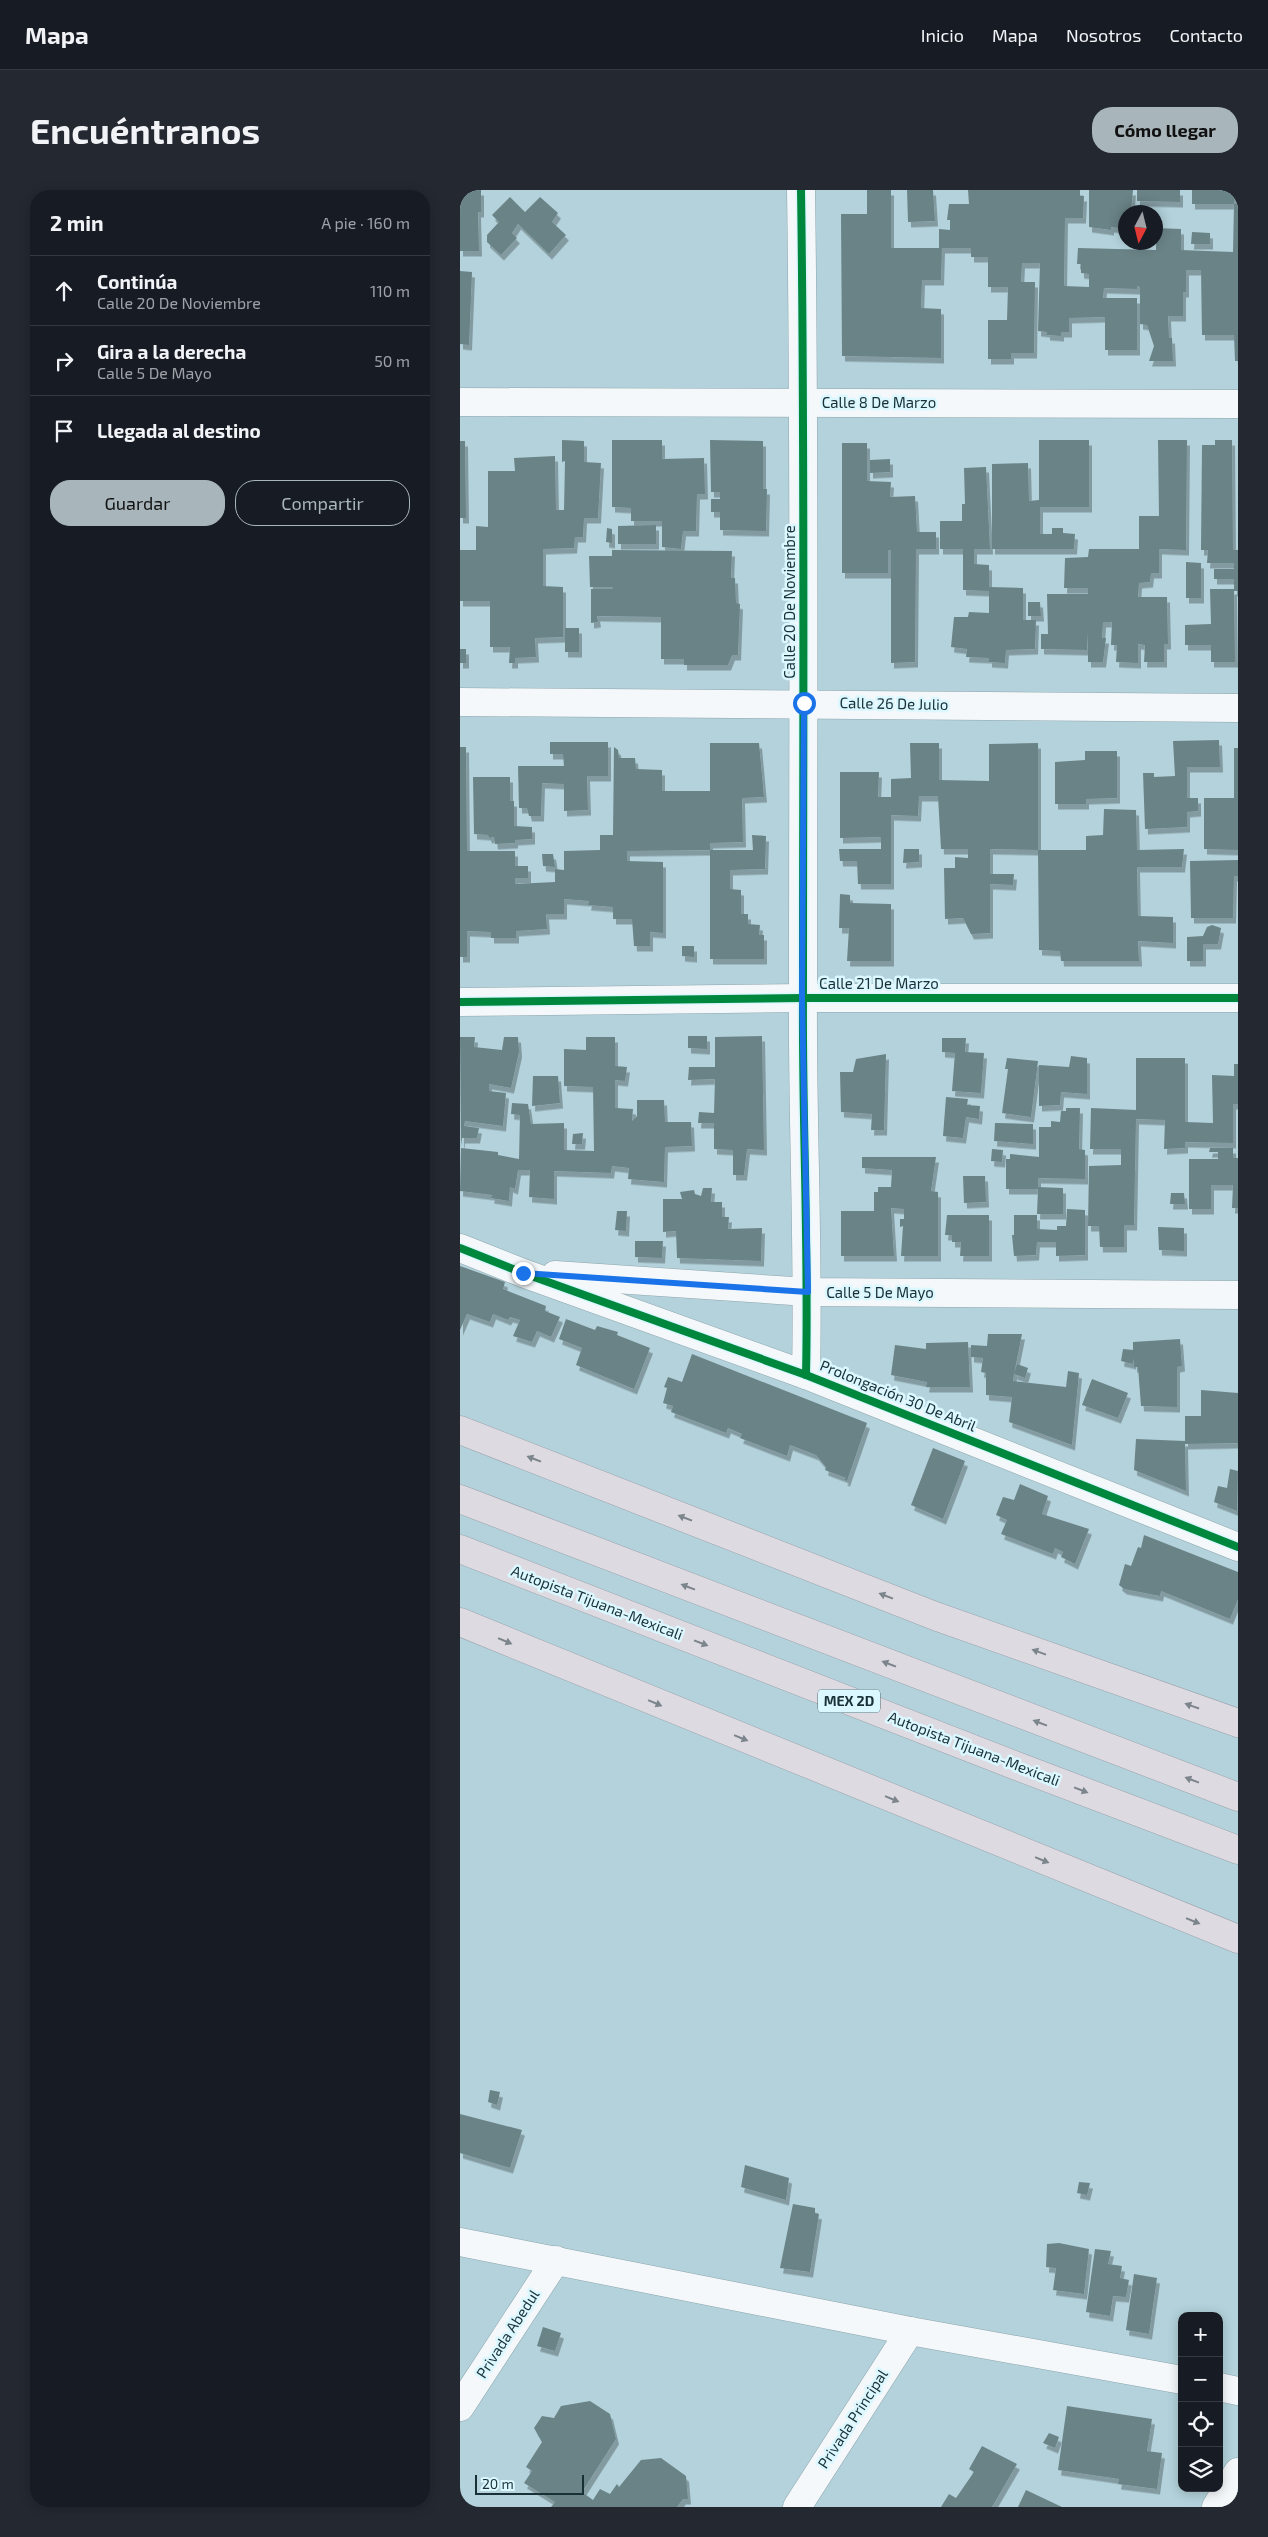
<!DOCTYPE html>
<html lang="es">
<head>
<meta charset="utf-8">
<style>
  :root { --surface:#171b24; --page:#242831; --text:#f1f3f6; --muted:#9ea1a6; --line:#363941; --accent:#a8b5ba }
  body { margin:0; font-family:"Exo 2",sans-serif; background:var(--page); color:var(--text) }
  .controls { position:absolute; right:15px; bottom:15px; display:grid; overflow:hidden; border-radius:10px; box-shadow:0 2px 12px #0003 }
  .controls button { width:45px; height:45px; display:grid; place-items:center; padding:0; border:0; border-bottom:1px solid var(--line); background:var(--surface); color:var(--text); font:25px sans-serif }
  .compass { position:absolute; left:658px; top:15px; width:45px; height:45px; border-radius:50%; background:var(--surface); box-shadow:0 2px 12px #0003; rotate:187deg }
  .scale { position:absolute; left:15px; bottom:12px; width:109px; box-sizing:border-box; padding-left:5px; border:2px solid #193036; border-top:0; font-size:14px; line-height:18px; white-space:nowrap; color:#193036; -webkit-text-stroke:4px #dbf7ff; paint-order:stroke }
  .stop { position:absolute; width:15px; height:15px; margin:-11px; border:4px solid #1a73e8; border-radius:50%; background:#fff }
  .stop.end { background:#1a73e8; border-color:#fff; box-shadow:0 1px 5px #0008 }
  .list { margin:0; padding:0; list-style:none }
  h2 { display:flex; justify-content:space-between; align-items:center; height:65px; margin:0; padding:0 20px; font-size:21px }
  h2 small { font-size:16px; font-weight:400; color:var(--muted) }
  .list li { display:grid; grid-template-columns:32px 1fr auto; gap:15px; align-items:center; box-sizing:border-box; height:70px; padding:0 20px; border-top:1px solid var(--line) }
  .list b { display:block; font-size:19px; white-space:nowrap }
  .list p { margin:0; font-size:16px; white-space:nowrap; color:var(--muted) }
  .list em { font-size:16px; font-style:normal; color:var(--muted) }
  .actions { display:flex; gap:10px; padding:15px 20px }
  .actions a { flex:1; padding:11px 0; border:1px solid var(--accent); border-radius:20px; text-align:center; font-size:18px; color:var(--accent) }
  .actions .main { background:var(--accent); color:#111 }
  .icon { flex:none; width:28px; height:28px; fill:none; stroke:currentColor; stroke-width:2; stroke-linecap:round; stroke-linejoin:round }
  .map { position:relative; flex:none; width:778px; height:2317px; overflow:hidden; border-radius:20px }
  header { display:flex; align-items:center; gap:30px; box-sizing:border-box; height:70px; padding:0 25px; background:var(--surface); border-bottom:1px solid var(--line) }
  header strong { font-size:24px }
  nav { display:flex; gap:28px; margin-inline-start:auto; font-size:18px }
  .intro { display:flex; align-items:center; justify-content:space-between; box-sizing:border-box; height:120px; padding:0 30px }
  h1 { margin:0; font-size:35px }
  .button { padding:12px 22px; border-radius:20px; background:var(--accent); color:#111; font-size:18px; font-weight:700 }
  main { display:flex; gap:30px; padding:0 30px }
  aside { flex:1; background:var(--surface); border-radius:20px; box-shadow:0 2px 12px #0003 }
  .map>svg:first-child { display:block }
  .building { fill:#6b8387; filter:url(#shadow) }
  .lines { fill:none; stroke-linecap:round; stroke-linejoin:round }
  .minor-casing { stroke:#8da5ad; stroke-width:29 }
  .motorway-casing { stroke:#9ba2ac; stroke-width:29 }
  .minor { stroke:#f4f8fa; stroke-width:28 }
  .motorway { stroke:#dedae1; stroke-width:28 }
  .cycleway-casing { stroke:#dbf7ff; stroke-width:11 }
  .cycleway { stroke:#00873e; stroke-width:8 }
  .oneway { fill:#7c858c }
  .route { stroke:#1a73e8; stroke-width:6 }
  .labels { text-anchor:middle; stroke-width:5; stroke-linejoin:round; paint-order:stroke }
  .shield { fill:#dbf7ff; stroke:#536c72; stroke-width:1 }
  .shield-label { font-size:14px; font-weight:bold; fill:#193036 }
  .street-label { font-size:15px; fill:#193036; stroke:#dbf7ff }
</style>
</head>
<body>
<header>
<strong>Mapa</strong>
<nav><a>Inicio</a><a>Mapa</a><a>Nosotros</a><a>Contacto</a></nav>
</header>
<div class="intro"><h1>Encuéntranos</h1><a class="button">Cómo llegar</a></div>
<main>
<aside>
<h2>2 min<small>A pie · 160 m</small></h2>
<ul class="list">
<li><svg class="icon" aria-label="ahead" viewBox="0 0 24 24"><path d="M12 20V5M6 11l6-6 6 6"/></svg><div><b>Continúa</b><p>Calle 20 De Noviembre</p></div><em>110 m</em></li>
<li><svg class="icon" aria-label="right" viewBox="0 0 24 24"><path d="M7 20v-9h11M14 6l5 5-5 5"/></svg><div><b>Gira a la derecha</b><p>Calle 5 De Mayo</p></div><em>50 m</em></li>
<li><svg class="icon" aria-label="arrive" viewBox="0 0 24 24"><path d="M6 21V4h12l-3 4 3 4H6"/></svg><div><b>Llegada al destino</b></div></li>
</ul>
<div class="actions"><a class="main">Guardar</a><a>Compartir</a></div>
</aside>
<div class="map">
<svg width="778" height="2317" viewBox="0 0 778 2317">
  <defs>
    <filter id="shadow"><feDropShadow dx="3" dy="5.5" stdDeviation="0" flood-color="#0004"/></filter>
  </defs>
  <rect width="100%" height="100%" fill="#b3d2db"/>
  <g class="building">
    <polygon points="0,0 21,0 21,22 18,22 19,61 0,61"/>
    <polygon points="407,0 431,0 431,58 479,58 479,39 490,40 490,30 487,30 489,14 509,14 508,0 620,0 620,6 624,6 623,28 605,28 604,96 629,97 629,84 621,83 621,74 617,74 618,58 696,60 696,38 721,39 721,60 773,62 774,14 778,14 778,171 775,171 774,145 742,145 741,80 726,80 726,102 723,102 723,126 708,126 709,148 712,148 713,171 689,171 694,156 687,135 680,134 680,97 677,96 677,99 644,98 643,108 677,108 677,160 645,160 645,127 609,128 609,142 601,142 601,146 587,145 587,142 578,141 580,73 562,73 561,92 575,92 574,163 551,163 551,169 528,169 528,130 547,130 548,97 528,97 528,67 511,67 511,58 482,58 481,90 462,90 461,118 481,119 481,168 382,166 381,24 407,24"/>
    <polygon points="447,0 473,0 475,31 448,32"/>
    <polygon points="629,0 673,0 671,22 666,22 666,39 651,37 651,40 629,37"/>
    <polygon points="677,0 720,0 720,12 677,11"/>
    <rect x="732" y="0" width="42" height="14"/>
    <polygon points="50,7 65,22 80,7 98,23 92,32 106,45 89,64 58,34 52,43 57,48 41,65 27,52 27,45 39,32 32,25"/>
    <polygon points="732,42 750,43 750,54 731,54"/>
    <polygon points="0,81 12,82 9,155 0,154"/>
    <polygon points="102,250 124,251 124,272 141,273 138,328 124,328 123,347 115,347 114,358 83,359 83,396 103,397 103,447 75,448 76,467 55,468 55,473 49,473 50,457 30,457 30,411 0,411 0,360 16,360 16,336 28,337 28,281 55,281 54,268 95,266 96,320 104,320 105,271 102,272"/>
    <polygon points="152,250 202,250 202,269 244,268 245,304 237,304 236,341 223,341 221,359 202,357 202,331 171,331 171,318 152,317"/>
    <polygon points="250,250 303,251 303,299 307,299 306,341 260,340 260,322 251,322 251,309 260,309 260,302 251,302"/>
    <polygon points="579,250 629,250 629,317 580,317 580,344 592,344 592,338 603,338 603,343 615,344 614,359 532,359 532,274 568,273 569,311 579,310"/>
    <polygon points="698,250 727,250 726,360 699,359 699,383 691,383 690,392 679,393 678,407 707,407 708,454 704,454 704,472 684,472 685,455 678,454 678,473 656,472 657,455 651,455 652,432 643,432 642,448 646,448 643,472 628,472 628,442 627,460 581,459 581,444 588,444 587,404 628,404 628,398 604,398 605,368 628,367 629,359 679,359 679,326 699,326"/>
    <polygon points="755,250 772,250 773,360 778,360 778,401 774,401 775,472 751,472 751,455 725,455 725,435 751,434 750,399 774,399 774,389 754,389 754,379 774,379 774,373 747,373 748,360 741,360 742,255 755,255"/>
    <polygon points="0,251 5,251 6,328 0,328"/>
    <polygon points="382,253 407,253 407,291 431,292 430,307 455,306 457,342 476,342 476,359 456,359 455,472 431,473 431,360 428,360 428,383 382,383"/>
    <polygon points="430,269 430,282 410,283 410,270"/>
    <polygon points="526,277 530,359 514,359 514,374 529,375 529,397 563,398 563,430 576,430 575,459 546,460 545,473 529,472 529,468 506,467 507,459 491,457 494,427 508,427 509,422 529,423 529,401 503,400 503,359 480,359 480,331 502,331 502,314 505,314 504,278"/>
    <polygon points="196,335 196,354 158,354 158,336"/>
    <polygon points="147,338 152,339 152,353 146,352"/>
    <polygon points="152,360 272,361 271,388 275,388 276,413 280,414 278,465 272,465 268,475 224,475 224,469 201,469 201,427 137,426 138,432 131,433 131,399 153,399 152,397 130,397 129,366 152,366"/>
    <polygon points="726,372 741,373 741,408 726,408"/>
    <polygon points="568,412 580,412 581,426 568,426"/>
    <rect x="105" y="438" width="14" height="24"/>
    <rect x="0" y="459" width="6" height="14"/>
    <polygon points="759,550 760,577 727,577 727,608 738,608 738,621 727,622 727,637 685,639 683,583 694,583 694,587 715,586 713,551"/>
    <polygon points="90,552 148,552 148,586 127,586 128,620 104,621 104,594 82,593 81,626 69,626 67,618 59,618 58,576 104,576 103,564 90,564"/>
    <polygon points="250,553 299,553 304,607 282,608 283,652 250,653 250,660 293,660 292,645 306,646 305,679 270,680 270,699 281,700 281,724 288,724 288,734 300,735 299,745 304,745 304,769 250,769 250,660 167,661 167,671 203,672 203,743 190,742 190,756 174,756 172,729 153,729 153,717 128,715 129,711 104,709 104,724 86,724 87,739 56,741 56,748 31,748 31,742 7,741 7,767 0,767 0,557 6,557 7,661 55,661 55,676 68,676 68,688 55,688 55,694 95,692 95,679 104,680 104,661 140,660 140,645 153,645 154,557 158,560 159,568 175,568 176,579 202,580 202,601 250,601"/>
    <polygon points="450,553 479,553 479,590 529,591 529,554 578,553 578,660 530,659 530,684 554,684 553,695 530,694 530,743 511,744 503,728 485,729 484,678 495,678 495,667 508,668 508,659 481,659 478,606 459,606 458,626 431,625 431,694 398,694 397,671 380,671 379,659 421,659 421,647 380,648 380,582 419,582 418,607 431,607 431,589 451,588"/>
    <polygon points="774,558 778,558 778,660 744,659 744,608 774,608"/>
    <polygon points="625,561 657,561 657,608 626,609 626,614 595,614 595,572 625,570"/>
    <polygon points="13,587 50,587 50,611 54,611 54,636 72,637 72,649 55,650 55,653 35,654 34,647 29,648 28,645 14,644"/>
    <polygon points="644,619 676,620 677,660 724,659 722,677 677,677 678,726 713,727 713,753 678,751 679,771 601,771 600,761 579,760 578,660 626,660 626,646 643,645"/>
    <polygon points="444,659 459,659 459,672 443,673"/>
    <polygon points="82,664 93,664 95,677 83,676"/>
    <polygon points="778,670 778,686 774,686 773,728 731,728 730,671"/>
    <polygon points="380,704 390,705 390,713 431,714 431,771 387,771 389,738 379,738"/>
    <polygon points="752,735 761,738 758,754 743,754 743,771 727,771 727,747 743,746 747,737"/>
    <polygon points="222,756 234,756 234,767 222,766"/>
    <polygon points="228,846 247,846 247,859 228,858"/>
    <polygon points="302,846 304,960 287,959 284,985 273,985 273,960 254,959 254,933 238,933 239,922 254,923 255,889 228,890 229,877 255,877 255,847"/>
    <polygon points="0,847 15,847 14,857 42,860 44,847 58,847 59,862 51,898 29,894 29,901 46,903 43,936 5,931 4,936 19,938 17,948 2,948 1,956"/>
    <polygon points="126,847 155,847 155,876 167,877 165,891 155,890 155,918 173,919 172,931 177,926 177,910 204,910 205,932 231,932 232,956 205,957 204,992 168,989 169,978 152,976 151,983 94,981 94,1009 69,1007 70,980 58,980 55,999 50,997 49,1011 31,1008 32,1005 0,1001 1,958 38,962 38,965 59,969 60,925 51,924 52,913 68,914 71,934 104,933 104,960 134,961 133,897 104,896 104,859 126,860"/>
    <polygon points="482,848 506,848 505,862 524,863 521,903 492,901 495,863 482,862"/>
    <polygon points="426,864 424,940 411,940 412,924 381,922 380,882 393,882 396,869"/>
    <polygon points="611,866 627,868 627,904 601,902 600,915 579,916 579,875 609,877"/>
    <polygon points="547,868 578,871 571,927 542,923 548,879 545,879"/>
    <polygon points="676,868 725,868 725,932 753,933 752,885 774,886 774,874 778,874 778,914 773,914 773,953 725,952 725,958 704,959 705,930 676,929 674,1035 664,1035 664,1057 640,1057 639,1036 628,1036 629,976 661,975 661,959 630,959 631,918 676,920"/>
    <polygon points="73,886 98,886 100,913 72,916"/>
    <polygon points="486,907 508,909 507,915 520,916 519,929 506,927 503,948 483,946"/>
    <polygon points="606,918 620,918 619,959 625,960 625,989 578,988 578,997 603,998 603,1024 577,1024 578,999 546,999 546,969 550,969 550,964 579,967 579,937 591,937 591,931 600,932 601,921 606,921"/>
    <polygon points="535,933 573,934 573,954 534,951"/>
    <polygon points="123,943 122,954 112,954 113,944"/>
    <polygon points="750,958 773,958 773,968 778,968 778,1018 772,1018 773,995 751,995 751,1019 729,1019 729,969 758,969 758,962 749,962"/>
    <polygon points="532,959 543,960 542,972 531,971"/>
    <polygon points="402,967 476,967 471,1001 478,1002 478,1066 441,1066 443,1036 440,1037 440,1029 444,1029 444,1019 431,1018 434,1066 381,1066 381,1021 414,1021 414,1002 418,1002 418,997 431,997 432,980 402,978"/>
    <polygon points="503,986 525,986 526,1012 504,1013"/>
    <polygon points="243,998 252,998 251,1012 262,1012 262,1027 269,1027 268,1039 302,1038 301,1071 217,1068 216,1041 203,1042 203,1009 222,1009 220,1002 234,1000 235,1004 241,1006"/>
    <polygon points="711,1003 724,1003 725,1014 710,1014"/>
    <polygon points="607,1019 625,1020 625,1065 596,1066 596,1052 577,1052 576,1065 554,1066 552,1045 554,1045 554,1025 577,1025 577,1039 597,1040 597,1036 606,1036"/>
    <polygon points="157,1021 167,1021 166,1041 155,1040"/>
    <polygon points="487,1025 529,1025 529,1066 500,1066 501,1052 492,1052 492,1045 485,1045"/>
    <polygon points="698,1037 724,1038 724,1061 699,1060"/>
    <polygon points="175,1051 203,1051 202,1068 175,1067"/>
    <polygon points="0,1076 45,1092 43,1099 86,1116 85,1121 100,1127 91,1147 77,1141 72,1152 53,1146 60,1130 50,1127 48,1130 33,1124 30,1132 7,1124 0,1140"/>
    <polygon points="106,1129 135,1140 137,1136 158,1142 157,1145 190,1158 174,1199 116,1175 122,1158 99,1149"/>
    <polygon points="528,1144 562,1144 554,1184 557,1174 568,1178 565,1188 554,1184 553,1191 606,1197 608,1181 619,1183 612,1255 549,1232 552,1207 526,1205 526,1183 521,1182 523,1168 511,1167 511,1155 527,1156"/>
    <polygon points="720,1149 722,1176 717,1177 717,1217 681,1216 678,1177 674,1177 674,1168 673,1174 661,1171 663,1159 673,1160 673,1152"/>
    <polygon points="508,1152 510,1197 466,1197 467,1192 431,1185 435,1155 466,1159 466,1153"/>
    <polygon points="232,1164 407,1233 387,1291 384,1290 386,1288 365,1280 366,1277 356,1265 330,1255 327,1266 280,1248 282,1244 268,1238 266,1243 211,1222 213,1216 203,1213 207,1198 204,1197 208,1187 222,1192"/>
    <polygon points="632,1189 668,1203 658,1228 622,1215"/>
    <polygon points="741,1200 778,1203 778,1253 725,1254 726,1301 674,1280 676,1249 725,1251 725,1226 741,1226"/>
    <polygon points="473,1258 505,1271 483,1329 451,1315"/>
    <polygon points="770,1279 778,1281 777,1321 754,1312 758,1296 767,1298"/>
    <polygon points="560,1294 588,1306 582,1324 629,1339 615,1374 601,1367 603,1362 595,1358 593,1364 541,1344 547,1330 536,1325 543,1307 554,1310"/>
    <polygon points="684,1345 778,1382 778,1409 770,1429 701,1401 700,1406 664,1399 659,1395 665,1374 671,1376 678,1357 681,1358"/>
    <polygon points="30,1900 40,1902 37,1915 28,1912"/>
    <polygon points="0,1924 62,1940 50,1978 0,1963"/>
    <polygon points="285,1975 329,1988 326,2010 281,1997"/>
    <polygon points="619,1992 630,1993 627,2005 617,2003"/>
    <polygon points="333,2014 355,2018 355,2023 359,2024 350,2082 320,2078"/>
    <polygon points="599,2053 629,2059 624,2104 593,2100 596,2078 586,2077 587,2054"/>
    <polygon points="635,2059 651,2061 648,2074 662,2076 660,2088 669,2090 666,2107 653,2106 650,2126 626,2122"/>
    <polygon points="674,2084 697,2088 689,2144 666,2140"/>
    <polygon points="83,2137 101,2143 95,2161 77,2156"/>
    <polygon points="130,2211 150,2224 156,2249 122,2302 133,2310 140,2299 150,2304 157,2294 159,2297 181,2270 201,2268 226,2286 228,2309 223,2309 217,2317 91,2317 95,2312 64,2293 72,2281 66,2277 82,2252 74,2238 82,2226 94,2228 101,2216"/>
    <polygon points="607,2216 692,2229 687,2261 702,2263 697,2299 658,2294 659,2289 598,2280"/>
    <polygon points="589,2243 599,2247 595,2258 583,2253"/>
    <polygon points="522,2256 557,2274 532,2317 481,2317 489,2304 496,2308 514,2282 509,2279"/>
    <polygon points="566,2300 602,2317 558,2317"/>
  </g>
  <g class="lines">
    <g class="minor-casing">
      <g id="minor">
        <path d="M341,0C345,268 343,536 343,804C342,931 349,1057 346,1185"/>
        <polyline points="0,212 778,214"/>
        <polyline points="0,512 778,518"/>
        <polyline points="0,812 343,808 778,808"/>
        <polyline points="0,1058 63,1083 346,1185 778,1357"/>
        <polyline points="95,1085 348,1102 778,1105"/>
        <polyline points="0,2052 450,2141 722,2190"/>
        <polyline points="759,2197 778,2201"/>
        <polyline points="0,2217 96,2070"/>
        <polyline points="337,2317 450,2141"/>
        <polyline points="756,2317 778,2282"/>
      </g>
    </g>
    <g class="motorway-casing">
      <g id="motorway">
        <polyline points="0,1240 475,1426 778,1533"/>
        <polyline points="0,1309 778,1607"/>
        <polyline points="0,1359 554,1575 778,1660"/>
        <polyline points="0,1432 778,1749"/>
      </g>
    </g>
    <use href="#minor" class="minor"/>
    <use href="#motorway" class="motorway"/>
    <g class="cycleway-casing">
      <g id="cycleway">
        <path d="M341,0C345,268 343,536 343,804C342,931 349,1057 346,1185"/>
        <polyline points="0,812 343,808 778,808"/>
        <polyline points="0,1058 63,1083 346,1185 778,1357"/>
      </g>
    </g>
    <use href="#cycleway" class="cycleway"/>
  </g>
  <defs><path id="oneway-solid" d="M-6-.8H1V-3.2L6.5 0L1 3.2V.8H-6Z" transform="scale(1.25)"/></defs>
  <g class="oneway">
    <use href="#oneway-solid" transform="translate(74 1269) rotate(-159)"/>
    <use href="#oneway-solid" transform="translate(225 1328) rotate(-159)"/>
    <use href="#oneway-solid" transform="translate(228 1397) rotate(-159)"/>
    <use href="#oneway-solid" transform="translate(426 1406) rotate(-159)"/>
    <use href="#oneway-solid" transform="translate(45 1451) rotate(23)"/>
    <use href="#oneway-solid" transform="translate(241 1453) rotate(21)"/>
    <use href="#oneway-solid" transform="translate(579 1462) rotate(-160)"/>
    <use href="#oneway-solid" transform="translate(429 1474) rotate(-159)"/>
    <use href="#oneway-solid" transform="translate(195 1513) rotate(23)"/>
    <use href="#oneway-solid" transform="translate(732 1516) rotate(-161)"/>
    <use href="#oneway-solid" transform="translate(580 1533) rotate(-159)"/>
    <use href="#oneway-solid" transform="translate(281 1548) rotate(22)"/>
    <use href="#oneway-solid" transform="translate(732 1590) rotate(-159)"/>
    <use href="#oneway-solid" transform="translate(621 1600) rotate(21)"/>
    <use href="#oneway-solid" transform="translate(432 1609) rotate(22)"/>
    <use href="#oneway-solid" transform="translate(582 1670) rotate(22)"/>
    <use href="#oneway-solid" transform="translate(733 1731) rotate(22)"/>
  </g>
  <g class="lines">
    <polyline class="route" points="63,1083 348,1102 342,808 344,513"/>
  </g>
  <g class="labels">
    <rect class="shield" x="358" y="1499.5" width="62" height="23" rx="4"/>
    <g class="shield-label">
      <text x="389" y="1516">MEX 2D</text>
    </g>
    <g class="street-label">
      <text x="419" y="218">Calle 8 De Marzo</text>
      <text transform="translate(330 412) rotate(-90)" y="5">Calle 20 De Noviembre</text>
      <text transform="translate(434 514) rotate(1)" y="5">Calle 26 De Julio</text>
      <text x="419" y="799">Calle 21 De Marzo</text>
      <text x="420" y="1108">Calle 5 De Mayo</text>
      <text transform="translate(438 1206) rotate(22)" y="5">Prolongación 30 De Abril</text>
      <text transform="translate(137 1413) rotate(21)" y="5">Autopista Tijuana-Mexicali</text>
      <text transform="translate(514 1559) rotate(21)" y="5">Autopista Tijuana-Mexicali</text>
      <text transform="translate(48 2144) rotate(-57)" y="5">Privada Abedul</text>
      <text transform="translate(393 2229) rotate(-57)" y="5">Privada Principal</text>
    </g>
  </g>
</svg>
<div class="controls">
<button>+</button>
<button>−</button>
<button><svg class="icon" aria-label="locate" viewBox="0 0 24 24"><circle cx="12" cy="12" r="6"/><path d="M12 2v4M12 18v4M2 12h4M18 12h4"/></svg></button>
<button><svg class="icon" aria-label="layers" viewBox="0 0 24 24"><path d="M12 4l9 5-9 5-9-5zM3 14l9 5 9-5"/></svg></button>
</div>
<svg class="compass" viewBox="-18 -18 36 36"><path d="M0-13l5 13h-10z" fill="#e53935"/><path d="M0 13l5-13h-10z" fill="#9ea1a6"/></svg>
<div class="scale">20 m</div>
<div class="stop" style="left:344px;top:513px"></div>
<div class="stop end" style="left:63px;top:1083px"></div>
</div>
</main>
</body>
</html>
